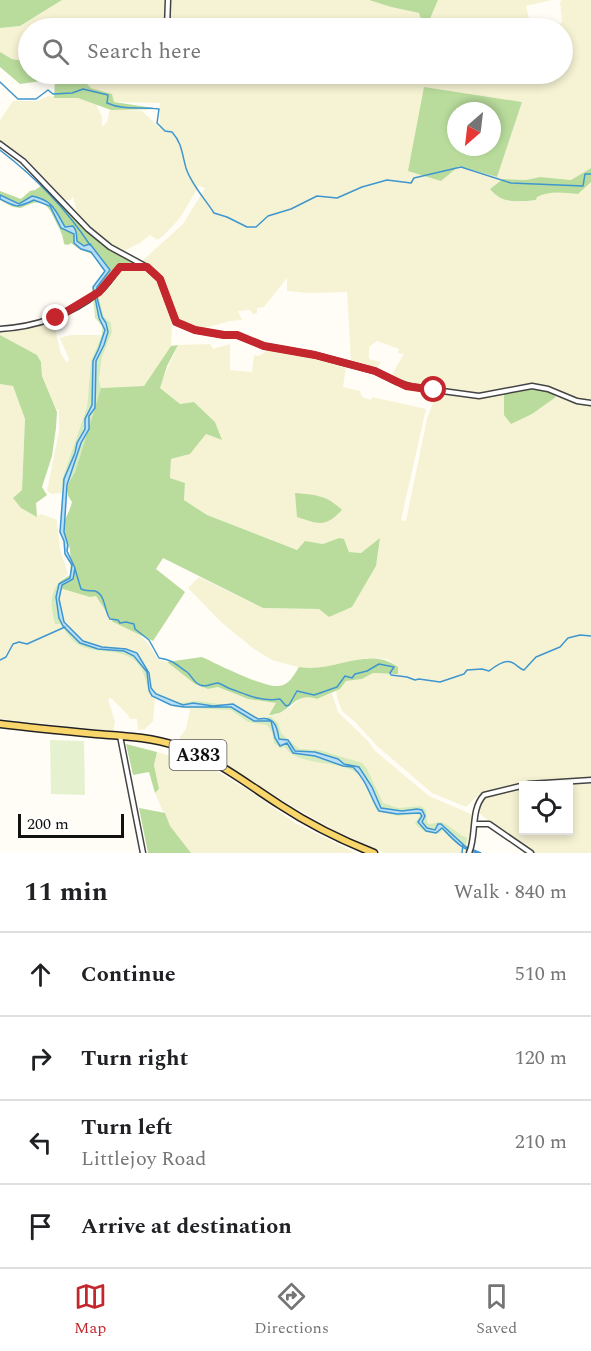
<!DOCTYPE html>
<html lang="en">
<head>
<meta charset="utf-8">
<style>
  :root { --surface:#fff; --page:#f6f6f6; --text:#202124; --muted:#757577; --line:#e0e0e0; --accent:#c4262e }
  body { margin:0; font-family:Spectral,serif; background:var(--page); color:var(--text) }
  .controls { position:absolute; right:18px; bottom:18px; display:grid; overflow:hidden; border-radius:0px; box-shadow:0 3px 9px #0003 }
  .controls button { width:54px; height:54px; display:grid; place-items:center; padding:0; border:0; border-bottom:2px solid var(--line); background:var(--surface); color:var(--text); font:30px sans-serif }
  .compass { position:absolute; left:447px; top:102px; width:54px; height:54px; border-radius:50%; background:var(--surface); box-shadow:0 3px 9px #0003; rotate:208deg }
  .scale { position:absolute; left:18px; bottom:15px; width:106px; box-sizing:border-box; padding-left:6px; border:3px solid #111; border-top:0; font-size:16px; line-height:21px; white-space:nowrap; color:#111; -webkit-text-stroke:4px #fff; paint-order:stroke }
  .stop { position:absolute; width:18px; height:18px; margin:-14px; border:4px solid #c4262e; border-radius:50%; background:#fff }
  .stop.end { background:#c4262e; border-color:#fff; box-shadow:0 2px 6px #0008 }
  .list { margin:0; padding:0; list-style:none }
  h2 { display:flex; justify-content:space-between; align-items:center; height:78px; margin:0; padding:0 24px; font-size:26px }
  h2 small { font-size:20px; font-weight:400; color:var(--muted) }
  .list li { display:grid; grid-template-columns:39px 1fr auto; gap:18px; align-items:center; box-sizing:border-box; height:84px; padding:0 24px; border-top:2px solid var(--line) }
  .list b { display:block; font-size:22px; white-space:nowrap }
  .list p { margin:0; font-size:20px; white-space:nowrap; color:var(--muted) }
  .list em { font-size:20px; font-style:normal; color:var(--muted) }
  .icon { flex:none; width:33px; height:33px; fill:none; stroke:currentColor; stroke-width:2; stroke-linecap:round; stroke-linejoin:round }
  .map { position:relative; flex:none; width:591px; height:853px; overflow:hidden }
  .search { position:absolute; background:var(--surface); box-shadow:0 3px 9px #0003; left:18px; right:18px; top:18px; height:66px; display:flex; align-items:center; gap:15px; box-sizing:border-box; padding:0 21px; border-radius:33px; color:var(--muted); font-size:22px }
  .sheet { height:414px; background:var(--surface) }
  nav { display:flex; justify-content:space-around; align-items:center; box-sizing:border-box; height:84px; border-top:2px solid var(--line); background:var(--surface); font-size:16px; color:var(--muted) }
  nav a { display:grid; justify-items:center; gap:3px }
  nav .on { color:var(--accent) }
  .map>svg:first-child { display:block }
  .farmland { fill:#f6f3d4; fill-rule:evenodd }
  .green { fill:#d5ebbd }
  .forest { fill:#b9dc9c; fill-rule:evenodd }
  .pitch { fill:#e6f2cf }
  .water { fill:#b9e0f7; stroke:#3f96cf; stroke-width:1.5 }
  .lines { fill:none; stroke-linecap:round; stroke-linejoin:round }
  .stream { stroke:#3f96cf; stroke-width:1.5 }
  .minor-casing { stroke:#444; stroke-width:7 }
  .primary-casing { stroke:#222; stroke-width:9 }
  .minor { stroke:#fff; stroke-width:4 }
  .primary { stroke:#f9d66b; stroke-width:6 }
  .route { stroke:#c4262e; stroke-width:8 }
  .labels { text-anchor:middle; stroke-width:6; stroke-linejoin:round; paint-order:stroke }
  .shield { fill:#fff; stroke:#585858; stroke-width:1.5 }
  .shield-label { font-size:18px; font-weight:bold; fill:#111 }
</style>
</head>
<body>
<div class="map">
<svg width="591" height="853" viewBox="0 0 591 853">
  <rect width="100%" height="100%" fill="#fffdf5"/>
  <g class="farmland">
    <polygon points="62,0 166,0 165,28 28,28 28,62 12,59 0,52 0,28 20,26"/>
    <polygon points="171,0 369,0 391,7 419,13 424,28 169,28"/>
    <path d="M438,0H551L526,6L531,27L562,23L560,2L562,0H591V168L571,180L540,177L526,180L504,179L491,189L508,201L519,202L536,200L537,197L542,194L557,191L578,194L591,182V401L567,395L538,384H525L477,393L404,383L392,378L395,369L404,354L398,353L399,349L377,341L369,347V359L381,362L377,368L351,361L347,292L309,293L287,291V278L264,307L257,308V313L253,314L250,310L238,311L242,320L230,321L205,328L189,325L175,316L166,284L161,275L142,261L183,224L205,188L199,186L180,218L163,236L157,240L150,235L140,243L122,252L90,227L77,212L73,196L71,200H65L27,159L0,140V120L13,101H38L48,96L78,98L96,104L102,117V127L107,122L110,109L142,111L160,128V103L114,102L112,94L91,88L77,74H562V28H426ZM424,87L522,102L497,177L459,166Z"/>
    <polygon points="121,268 147,270 157,279 172,324 171,346 144,386 101,388 99,381 102,357 112,331 111,323 104,317 98,294 102,292"/>
    <polygon points="51,322 55,329 61,354 67,363 69,359 60,338 71,335 102,335 91,361 87,407 62,480 62,493 51,494 47,491 59,431 59,410 56,409 42,376 41,362 37,355 0,335 0,331"/>
    <polygon points="210,344 213,349 230,344 230,370 252,372 254,355 259,356 268,350 318,358 346,367 343,387 360,391 362,397 371,400 372,397 426,409 401,520 406,521 427,419 437,392 474,398 504,393 504,415 532,414 556,397 591,406 591,778 533,782 496,788 481,793 466,807 432,793 377,746 355,722 342,711 337,698 336,691 346,681 362,679 373,673 398,674 398,667 388,659 367,658 329,666 305,669 272,660 254,649 221,622 188,588 199,577 263,608 319,609 329,617 352,607 376,566 380,539 361,553 349,552 344,539 339,538 323,544 305,541 297,550 207,515 184,500 185,483 170,478 171,459 190,454 206,434 221,439 215,422 194,402 180,404 160,388 160,385 178,345"/>
    <polygon points="0,384 13,386 25,419 22,490 37,516 41,514 57,520 60,549 68,574 59,581 63,589 96,596 113,622 139,634 149,645 158,659 168,663 195,684 208,689 218,687 248,699 277,703 270,715 276,715 291,707 302,697 309,696 317,699 332,693 338,712 369,742 374,750 429,796 471,814 471,831 467,851 465,853 385,853 336,831 283,801 220,760 180,743 180,737 186,729 190,709 175,707 155,698 153,721 145,729 138,730 137,719 130,719 128,715 111,698 108,699 115,722 113,731 0,719"/>
    <polygon points="157,752 210,767 251,792 295,823 356,853 191,853 169,826 155,793 159,789 154,765"/>
    <polygon points="591,784 591,853 533,853 506,835 478,812 484,797 523,788 524,830 568,830 568,786 534,785"/>
  </g>
  <g class="green">
    <polygon points="98,294 104,317 111,323 112,332 102,357 99,380 101,388 75,472 67,484 67,496 66,496 68,479 81,443 89,429 89,416 95,408 96,361 107,334 106,323 102,317 97,295"/>
    <polygon points="94,296 99,318 105,330 99,348 93,361 92,405 85,419 85,429 77,443 75,453 64,479 63,495 62,480 87,407 91,361 102,335 102,326 95,318 93,298"/>
    <path d="M59,582L63,589L60,592L59,599L65,623L83,641L104,647L126,648L137,653L149,673L153,691L179,703L198,701L226,705L233,703L258,718L271,717L278,723L281,733L299,749L319,750L362,763L367,769L383,803L398,808L421,806L426,810L427,822L429,824C433,824 436,822 440,822C446,822 459,835 467,838L465,850L442,830L440,833C429,835 423,831 415,824L420,815L418,813L398,816L377,811C370,800 369,783 358,774C340,759 297,767 285,747L280,748L274,743L272,732L267,725L248,722L231,710L175,707L149,694C143,662 136,654 103,651C95,650 86,649 79,645C71,641 66,631 60,624H55C51,608 49,596 59,582Z"/>
  </g>
  <g class="forest">
    <polygon points="0,0 62,0 20,26 0,28"/>
    <polygon points="369,0 438,0 426,28 424,28 419,13 391,7"/>
    <polygon points="0,52 12,59 28,62 28,74 77,74 91,88 112,94 114,102 160,109 111,110 78,98 54,98 55,79 20,84 0,67"/>
    <path d="M424,87L522,102L497,177L459,166L441,181L408,171ZM456,111H492V147H456Z"/>
    <path d="M591,168V182L578,194C563,193 551,190 537,197L536,200C518,202 502,204 490,189L503,179L526,180L540,177L571,180Z"/>
    <path d="M36,175L88,230L110,248L143,268L119,266L104,289L93,296C89,285 100,280 104,271L92,254L79,249L71,243L68,245L64,244C63,234 59,228 55,220C47,201 39,198 21,208L13,207L0,200V191L21,199L30,191L35,190L41,186Z"/>
    <polygon points="0,335 37,355 41,362 42,376 57,412 56,428 52,456 42,487 47,495 36,503 37,517 21,508 13,498 22,490 25,419 13,386 0,384"/>
    <path d="M178,345L167,366L160,388L180,404L194,402L215,422L222,440L206,434L190,454L171,459L170,478L185,483L184,500L207,515L297,550L305,541L323,544L339,538L344,539L349,552L361,553L380,538L376,566L352,607L329,617L319,609L263,608L163,558L156,569L185,592L153,641L113,622L96,596L90,597L63,589L59,582L70,575C71,565 71,554 69,545C67,540 65,535 64,530C63,519 70,512 72,502C63,491 68,483 75,472L101,388L144,386L171,346Z"/>
    <polygon points="530,387 551,392 556,397 532,414 511,424 504,415 504,393"/>
    <path d="M295,493C317,495 326,495 342,510C325,528 319,524 297,517Z"/>
    <path d="M202,657C217,664 264,688 279,686C289,685 294,675 299,667C332,674 368,645 398,667V674L373,673L362,679L346,681L340,689L317,699C292,691 292,715 269,715L276,703L248,699L218,687L208,689L195,684L167,662Z"/>
    <polygon points="126,744 157,752 154,765 159,789 155,793 149,772 133,775"/>
    <polygon points="139,808 165,813 170,826 191,853 148,853"/>
  </g>
  <polygon class="pitch" points="50,740 84,741 85,795 51,794"/>
  <path class="water" d="M0,195L19,204L32,196C52,200 55,209 65,227L73,226C78,232 76,235 77,241L84,246L90,244L110,270L97,287L96,294L102,317L106,323L108,332L104,345L96,361L95,408L89,416V429L81,443L67,485L64,532L68,545L67,551L75,568L73,579L62,585L59,599L64,622L83,641L102,647L126,649L137,653L149,673L151,688L156,694L183,705L193,703L213,706L233,704L258,719C273,716 277,724 279,739L288,740L295,751L315,752L338,759L344,764L359,767L372,787L381,808L402,811L417,809L422,810L425,816L422,822L427,828L435,830L438,824H441L466,847L481,853C464,853 453,839 442,828L436,833L426,831L418,822L422,816L420,813L397,814L379,811C369,795 368,782 353,767L343,766L315,756L293,753L287,743L280,746L275,738L271,721H254L231,707H184L171,705L152,696L149,690L147,672L134,656L124,651L98,649L80,643L63,626L59,618L56,597L59,584L70,578L72,565L65,554L64,541L60,532L64,479L75,453L77,443L85,429V419L92,405L93,361L99,348L105,330L99,318L93,287L105,271L91,252L81,249L74,243V234L61,228L50,206L34,200C17,208 17,208 0,199Z"/>
  <g class="lines">
    <g class="stream">
      <path d="M0,82L18,99H36L48,90L53,94L72,93L83,89L108,95L107,103C125,111 140,106 159,109L157,123L165,131L172,132C182,143 182,154 186,168C191,184 205,199 214,213L227,217L247,227H256L268,216L291,209L317,196L337,198L362,187L387,180L411,183L414,178L461,167L511,183L583,186L585,174H591"/>
      <path d="M0,150C34,176 67,210 90,245"/>
      <path d="M75,569L81,589C87,592 92,590 95,591C106,595 104,611 110,619L118,620L120,623L126,622L134,624L135,629L149,640L159,658C171,659 177,665 187,672C192,676 193,682 200,685C208,688 211,683 218,683C222,684 227,688 231,689C248,695 261,702 280,699L286,706L289,705L297,691L314,695L320,693L337,687L345,676L352,678L355,674L367,671L379,664L394,667L390,673L391,675L407,677L415,680L419,679L440,682L464,674L467,670L482,669L489,671C494,667 504,659 511,662C517,664 519,669 524,670L536,657L560,647L568,638L580,635L591,636"/>
      <polyline points="0,660 6,657 13,644 19,642 27,644 65,627"/>
      <polyline points="462,853 463,845"/>
    </g>
    <g class="minor-casing">
      <g id="minor">
        <polyline points="167,28 168,0"/>
        <polyline points="0,144 23,161 88,229 110,247 147,267 160,279 176,322 195,330 224,335 237,335 264,346 315,355 375,371 397,382 413,387 479,396 532,386 548,389 577,401 591,403"/>
        <path d="M0,329C35,327 71,315 99,292C107,286 113,275 120,267H146"/>
        <polyline points="120,736 143,853"/>
        <polyline points="475,824 489,824 531,853"/>
        <path d="M469,853C477,835 470,810 484,795L529,784L591,780"/>
      </g>
    </g>
    <g class="primary-casing">
      <path id="primary" d="M0,724C32,728 64,731 96,734C123,736 151,737 177,746C215,758 247,784 280,805C309,824 341,840 374,853"/>
    </g>
    <use href="#minor" class="minor"/>
    <use href="#primary" class="primary"/>
  </g>
  <g class="lines">
    <polyline class="route" points="56,318 99,292 120,267 147,267 160,279 176,322 195,330 224,335 237,335 264,346 315,355 375,371 406,386 434,390"/>
  </g>
  <g class="labels">
    <rect class="shield" x="169.5" y="740" width="57" height="30" rx="4.5"/>
    <g class="shield-label">
      <text x="198" y="761">A383</text>
    </g>
  </g>
</svg>
<div class="controls">
<button><svg class="icon" aria-label="locate" viewBox="0 0 24 24"><circle cx="12" cy="12" r="6"/><path d="M12 2v4M12 18v4M2 12h4M18 12h4"/></svg></button>
</div>
<svg class="compass" viewBox="-18 -18 36 36"><path d="M0-13l5 13h-10z" fill="#e53935"/><path d="M0 13l5-13h-10z" fill="#757577"/></svg>
<div class="scale">200 m</div>
<div class="stop" style="left:434px;top:390px"></div>
<div class="stop end" style="left:56px;top:318px"></div>
<div class="search"><svg class="icon" aria-label="search" viewBox="0 0 24 24"><circle cx="10" cy="10" r="6"/><path d="M15 15l6 6"/></svg>Search here</div>
</div>
<section class="sheet">
<h2>11 min<small>Walk · 840 m</small></h2>
<ul class="list">
<li><svg class="icon" aria-label="ahead" viewBox="0 0 24 24"><path d="M12 20V5M6 11l6-6 6 6"/></svg><div><b>Continue</b></div><em>510 m</em></li>
<li><svg class="icon" aria-label="right" viewBox="0 0 24 24"><path d="M7 20v-9h11M14 6l5 5-5 5"/></svg><div><b>Turn right</b></div><em>120 m</em></li>
<li><svg class="icon" aria-label="left" viewBox="0 0 24 24"><path d="M17 20v-9H6M10 6l-5 5 5 5"/></svg><div><b>Turn left</b><p>Littlejoy Road</p></div><em>210 m</em></li>
<li><svg class="icon" aria-label="arrive" viewBox="0 0 24 24"><path d="M6 21V4h12l-3 4 3 4H6"/></svg><div><b>Arrive at destination</b></div></li>
</ul>
</section>
<nav>
<a class="on"><svg class="icon" aria-label="map" viewBox="0 0 24 24"><path d="M3 6l6-2 6 2 6-2v14l-6 2-6-2-6 2zM9 4v14M15 6v14"/></svg>Map</a>
<a><svg class="icon" aria-label="directions" viewBox="0 0 24 24"><path d="M12 3l9 9-9 9-9-9zM9 14v-3h6M13 9l2 2-2 2"/></svg>Directions</a>
<a><svg class="icon" aria-label="saved" viewBox="0 0 24 24"><path d="M7 4h10v16l-5-4-5 4z"/></svg>Saved</a>
</nav>
</body>
</html>
